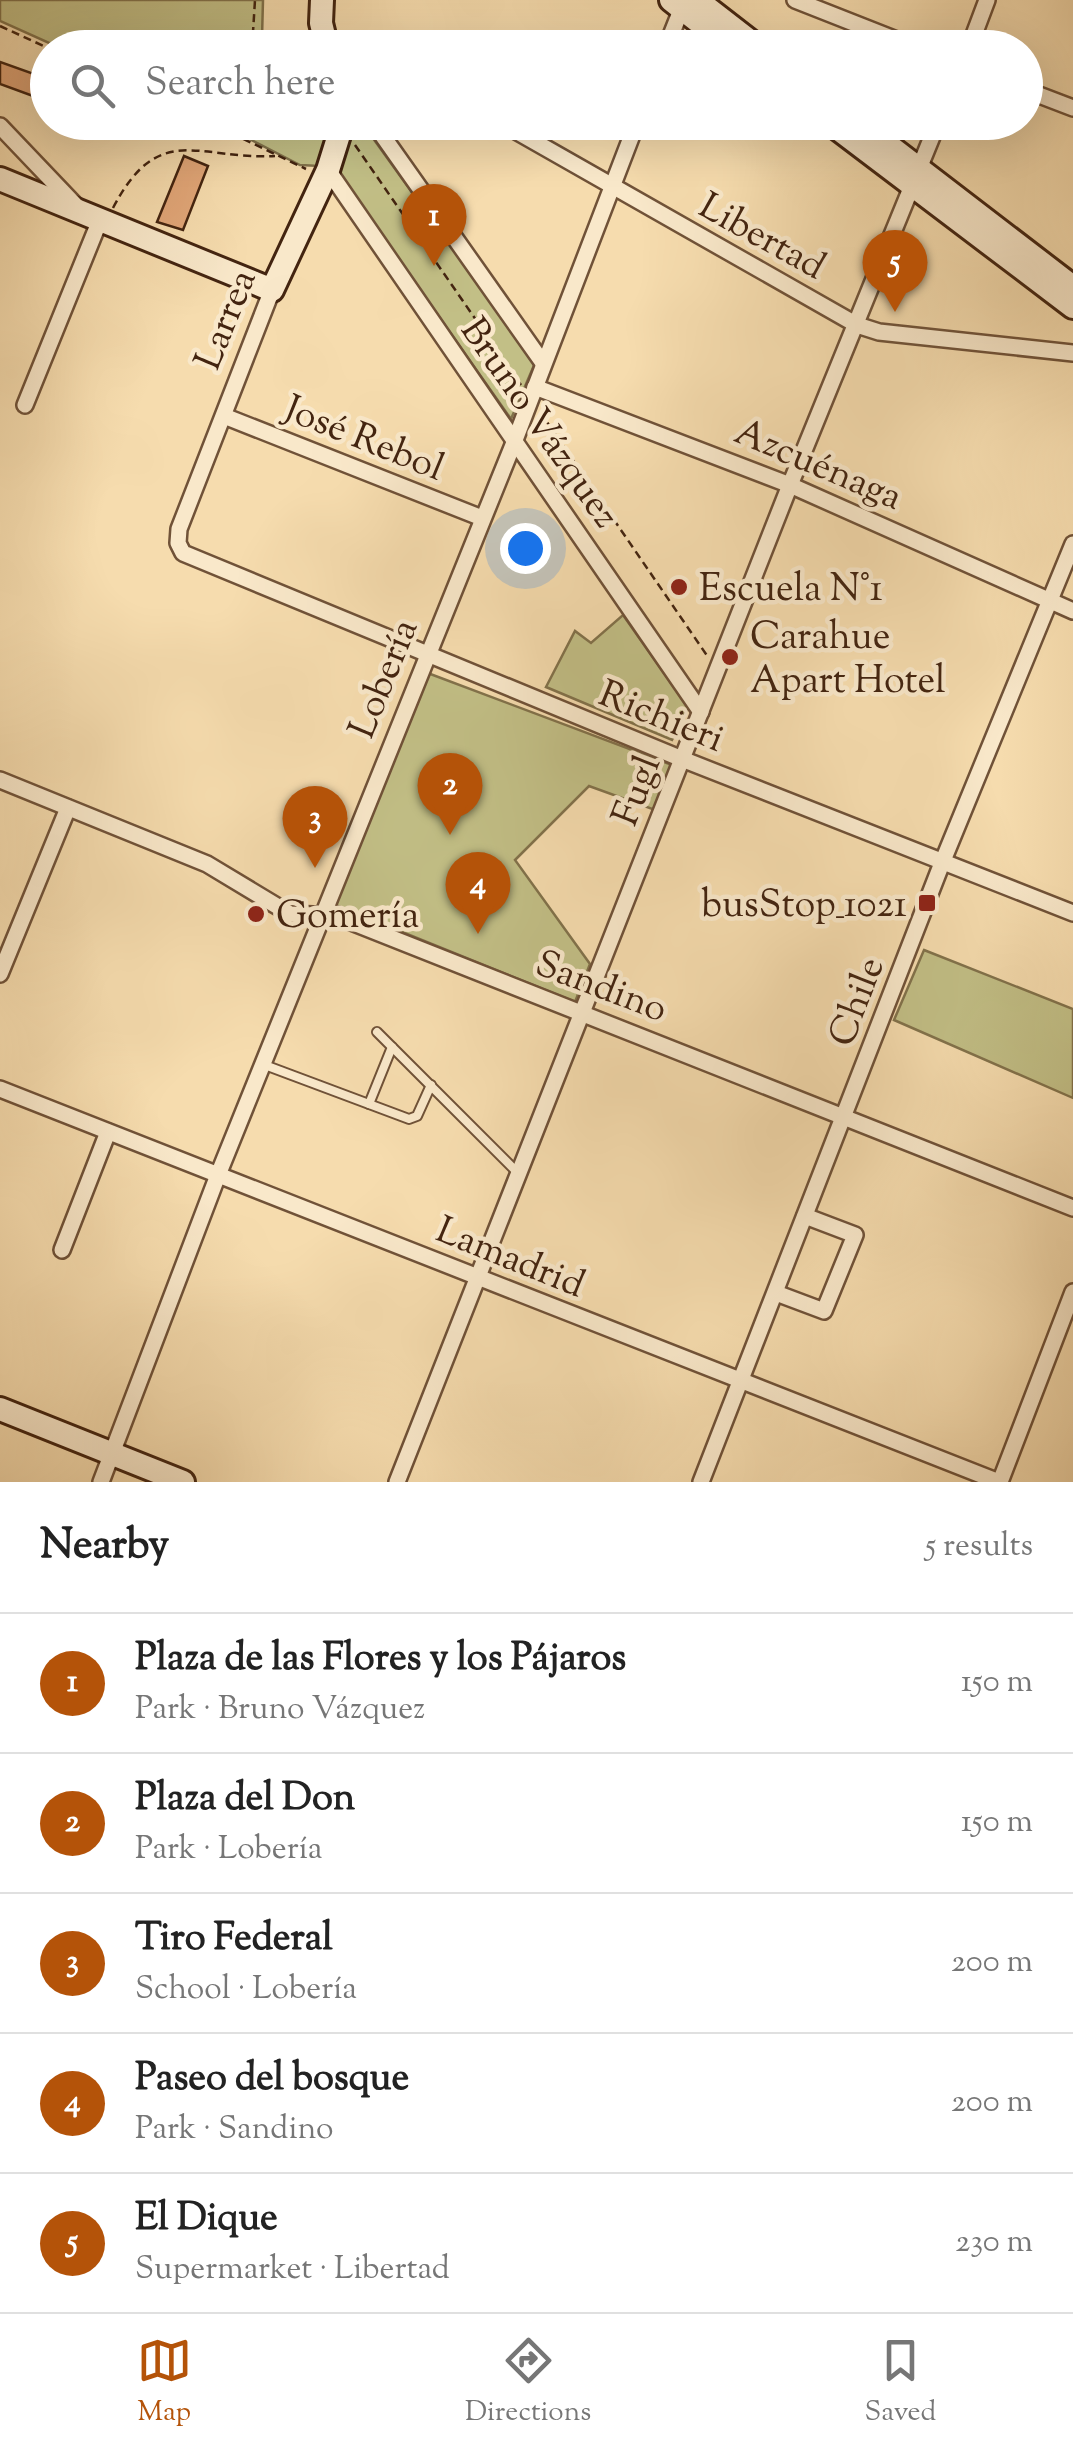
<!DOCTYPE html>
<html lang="en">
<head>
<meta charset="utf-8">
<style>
  :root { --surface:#fff; --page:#f6f6f6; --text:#222; --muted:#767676; --line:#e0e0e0; --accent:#b45309 }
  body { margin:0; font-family:"Sorts Mill Goudy",serif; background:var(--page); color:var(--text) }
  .you { position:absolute; left:525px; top:548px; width:35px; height:35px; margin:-25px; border:8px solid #fff; border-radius:50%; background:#1a73e8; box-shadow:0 0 0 15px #1a73e833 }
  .badge { display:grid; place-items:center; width:65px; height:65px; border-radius:50%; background:var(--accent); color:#fff; font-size:32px; font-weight:700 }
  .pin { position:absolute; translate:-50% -82px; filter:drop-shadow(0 2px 5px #0008) }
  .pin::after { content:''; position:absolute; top:52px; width:35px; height:30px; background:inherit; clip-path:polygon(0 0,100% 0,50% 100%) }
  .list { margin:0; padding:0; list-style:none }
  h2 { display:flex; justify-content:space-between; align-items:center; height:130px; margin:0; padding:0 40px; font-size:42px }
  h2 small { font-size:32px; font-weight:400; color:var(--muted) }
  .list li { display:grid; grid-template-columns:65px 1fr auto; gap:30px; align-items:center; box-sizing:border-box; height:140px; padding:0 40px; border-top:2px solid var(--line) }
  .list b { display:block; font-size:38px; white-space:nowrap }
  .list p { margin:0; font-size:32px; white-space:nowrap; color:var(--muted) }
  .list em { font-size:32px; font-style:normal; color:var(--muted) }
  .icon { flex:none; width:55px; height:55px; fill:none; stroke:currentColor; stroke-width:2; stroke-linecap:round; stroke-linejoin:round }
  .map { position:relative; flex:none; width:1073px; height:1482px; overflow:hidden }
  .search { position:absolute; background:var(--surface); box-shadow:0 10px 40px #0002; left:30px; right:30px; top:30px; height:110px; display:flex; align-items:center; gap:25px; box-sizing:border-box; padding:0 35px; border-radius:55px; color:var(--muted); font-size:38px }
  .sheet { height:830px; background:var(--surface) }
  nav { display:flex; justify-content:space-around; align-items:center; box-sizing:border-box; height:140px; border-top:2px solid var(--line); background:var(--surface); font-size:28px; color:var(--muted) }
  nav a { display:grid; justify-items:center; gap:5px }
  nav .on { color:var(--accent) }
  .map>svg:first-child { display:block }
  .green { fill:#c2bf86; stroke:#82724b; stroke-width:2.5 }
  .building { fill:#e1a678; stroke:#432410; stroke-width:2.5 }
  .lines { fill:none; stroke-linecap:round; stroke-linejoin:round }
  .service-casing { stroke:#705238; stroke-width:12 }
  .minor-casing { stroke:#705238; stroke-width:20 }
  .secondary-casing { stroke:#432410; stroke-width:28 }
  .path { stroke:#432410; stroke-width:2.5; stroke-dasharray:8 5; stroke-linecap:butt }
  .service { stroke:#f9e8ca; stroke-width:8 }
  .minor { stroke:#f9e8ca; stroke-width:15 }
  .secondary { stroke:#f9e8ca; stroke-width:22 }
  .poi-dot { fill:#8f2418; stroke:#f9e8ca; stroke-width:4 }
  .labels { text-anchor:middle; stroke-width:9; stroke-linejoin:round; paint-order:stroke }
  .street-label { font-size:38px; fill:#432410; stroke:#f9e8ca }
  .poi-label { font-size:38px; fill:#432410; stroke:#f9e8ca; text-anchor:start }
</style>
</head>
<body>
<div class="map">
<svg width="1073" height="1482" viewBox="0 0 1073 1482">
  <rect width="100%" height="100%" fill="#f6dcae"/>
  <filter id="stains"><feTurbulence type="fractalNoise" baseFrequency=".002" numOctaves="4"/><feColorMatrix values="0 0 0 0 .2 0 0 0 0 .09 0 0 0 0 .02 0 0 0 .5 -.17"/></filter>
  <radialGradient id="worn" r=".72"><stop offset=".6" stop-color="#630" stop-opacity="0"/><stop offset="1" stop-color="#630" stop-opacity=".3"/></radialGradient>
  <g class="green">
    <polygon points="0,0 263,0 262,38 269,47 58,47 0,21"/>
    <polygon points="218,123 330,123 320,166 300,165"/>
    <polygon points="353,123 362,123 535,363 511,419 334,168"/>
    <polygon points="623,615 688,707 672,740 546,687 575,631 591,643"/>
    <polygon points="425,672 672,765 655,810 589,786 515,860 590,964 575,1002 333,904"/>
    <polygon points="924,950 1073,1009 1073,1098 894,1020"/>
  </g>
  <g class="building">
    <polygon points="0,62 48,79 44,100 0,84"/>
    <polygon points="184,156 208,166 183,230 157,222"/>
  </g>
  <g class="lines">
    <g class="service-casing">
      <g id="service">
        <polyline points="377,1032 519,1174"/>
        <polyline points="262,1064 409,1119 417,1116 431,1085"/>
        <polyline points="369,1104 392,1047"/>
      </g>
    </g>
    <g class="minor-casing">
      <g id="minor">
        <polyline points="795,0 917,48"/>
        <polyline points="666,48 685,0"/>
        <polyline points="969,48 987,0"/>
        <polyline points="1026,90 1073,108"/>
        <polyline points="373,122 543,363"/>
        <polyline points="500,122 857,325 879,332 1073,353"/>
        <polyline points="0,126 80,210"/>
        <polyline points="328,170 701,712"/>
        <polyline points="272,290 179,529 178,543 183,553 682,759 1073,913"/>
        <polyline points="535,387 790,485 1073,611"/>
        <polyline points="25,405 100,220"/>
        <polyline points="224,416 482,518"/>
        <polyline points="0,780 207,864 290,914 336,916 1073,1208"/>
        <polyline points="0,974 68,808"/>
        <polyline points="0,1089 999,1482"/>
        <polyline points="62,1250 108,1132"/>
        <polyline points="776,1293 824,1311 855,1235 805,1216"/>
        <polyline points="101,1482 218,1175 515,440 637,122"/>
        <polyline points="397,1482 790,485 938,122"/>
        <polyline points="701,1482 942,863 1073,544"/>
        <polyline points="1000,1482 1073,1292"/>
      </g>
    </g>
    <g class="secondary-casing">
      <g id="secondary">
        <polyline points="322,0 321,23 327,48"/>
        <polyline points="671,0 732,48"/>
        <polyline points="697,0 759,48"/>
        <polyline points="829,122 1073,307"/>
        <polyline points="858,122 1073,287"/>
        <polyline points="0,179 272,290 328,170 343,122"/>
        <polyline points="0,1409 183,1482"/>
      </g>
    </g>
    <g class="path">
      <polyline points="0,26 48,48"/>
      <polyline points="252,48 255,0"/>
      <polyline points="208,122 306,169"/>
      <polyline points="355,145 521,385"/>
      <path d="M113,208C159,120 198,160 275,156"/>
      <polyline points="540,412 708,657"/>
    </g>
    <use href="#service" class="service"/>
    <use href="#minor" class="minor"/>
    <use href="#secondary" class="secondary"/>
  </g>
  <g class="poi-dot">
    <circle cx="679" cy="587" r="10"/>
    <circle cx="730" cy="657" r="10"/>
    <rect x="917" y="893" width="20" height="20" rx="5"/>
    <circle cx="256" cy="914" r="10"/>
  </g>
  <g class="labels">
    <g class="street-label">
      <text transform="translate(763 235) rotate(29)" y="13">Libertad</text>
      <text transform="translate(224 319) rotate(-68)" y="13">Larrea</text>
      <text transform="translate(541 422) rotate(55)" y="13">Bruno Vázquez</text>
      <text transform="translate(365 437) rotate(22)" y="13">José Rebol</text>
      <text transform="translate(819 463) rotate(23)" y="13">Azcuénaga</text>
      <text transform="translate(382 678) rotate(-68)" y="13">Lobería</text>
      <text transform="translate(662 715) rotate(22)" y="13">Richieri</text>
      <text transform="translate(635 790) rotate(-69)" y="13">Fugl</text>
      <text transform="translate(602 985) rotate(21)" y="13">Sandino</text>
      <text transform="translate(855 1001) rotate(-69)" y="13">Chile</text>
      <text transform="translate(511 1256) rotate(22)" y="13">Lamadrid</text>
    </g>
    <g class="poi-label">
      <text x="699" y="600">Escuela N°1</text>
      <text x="750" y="648">Carahue<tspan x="750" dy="44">Apart Hotel</tspan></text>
      <text x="907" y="916" text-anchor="end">busStop_1021</text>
      <text x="276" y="927">Gomería</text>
    </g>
  </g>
  <rect width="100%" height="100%" filter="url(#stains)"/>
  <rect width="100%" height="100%" fill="url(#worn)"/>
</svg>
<div class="you"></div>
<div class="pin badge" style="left:434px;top:266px">1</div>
<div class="pin badge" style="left:450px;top:835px">2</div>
<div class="pin badge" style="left:315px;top:868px">3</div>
<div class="pin badge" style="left:478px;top:934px">4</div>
<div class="pin badge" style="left:895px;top:312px">5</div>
<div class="search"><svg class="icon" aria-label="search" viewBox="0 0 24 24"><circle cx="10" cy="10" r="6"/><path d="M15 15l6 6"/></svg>Search here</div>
</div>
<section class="sheet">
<h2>Nearby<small>5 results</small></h2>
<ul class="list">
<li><span class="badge">1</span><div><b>Plaza de las Flores y los Pájaros</b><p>Park · Bruno Vázquez</p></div><em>150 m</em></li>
<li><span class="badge">2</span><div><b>Plaza del Don</b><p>Park · Lobería</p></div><em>150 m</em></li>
<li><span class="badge">3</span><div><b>Tiro Federal</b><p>School · Lobería</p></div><em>200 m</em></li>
<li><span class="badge">4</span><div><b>Paseo del bosque</b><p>Park · Sandino</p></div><em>200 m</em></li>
<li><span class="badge">5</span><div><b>El Dique</b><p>Supermarket · Libertad</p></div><em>230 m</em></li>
</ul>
</section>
<nav>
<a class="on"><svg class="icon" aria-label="map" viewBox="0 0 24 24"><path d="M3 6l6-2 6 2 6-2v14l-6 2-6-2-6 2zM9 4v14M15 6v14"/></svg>Map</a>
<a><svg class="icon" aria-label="directions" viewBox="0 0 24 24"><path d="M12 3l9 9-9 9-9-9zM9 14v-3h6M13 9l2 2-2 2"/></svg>Directions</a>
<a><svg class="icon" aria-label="saved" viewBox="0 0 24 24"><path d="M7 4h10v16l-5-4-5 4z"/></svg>Saved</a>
</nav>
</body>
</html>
